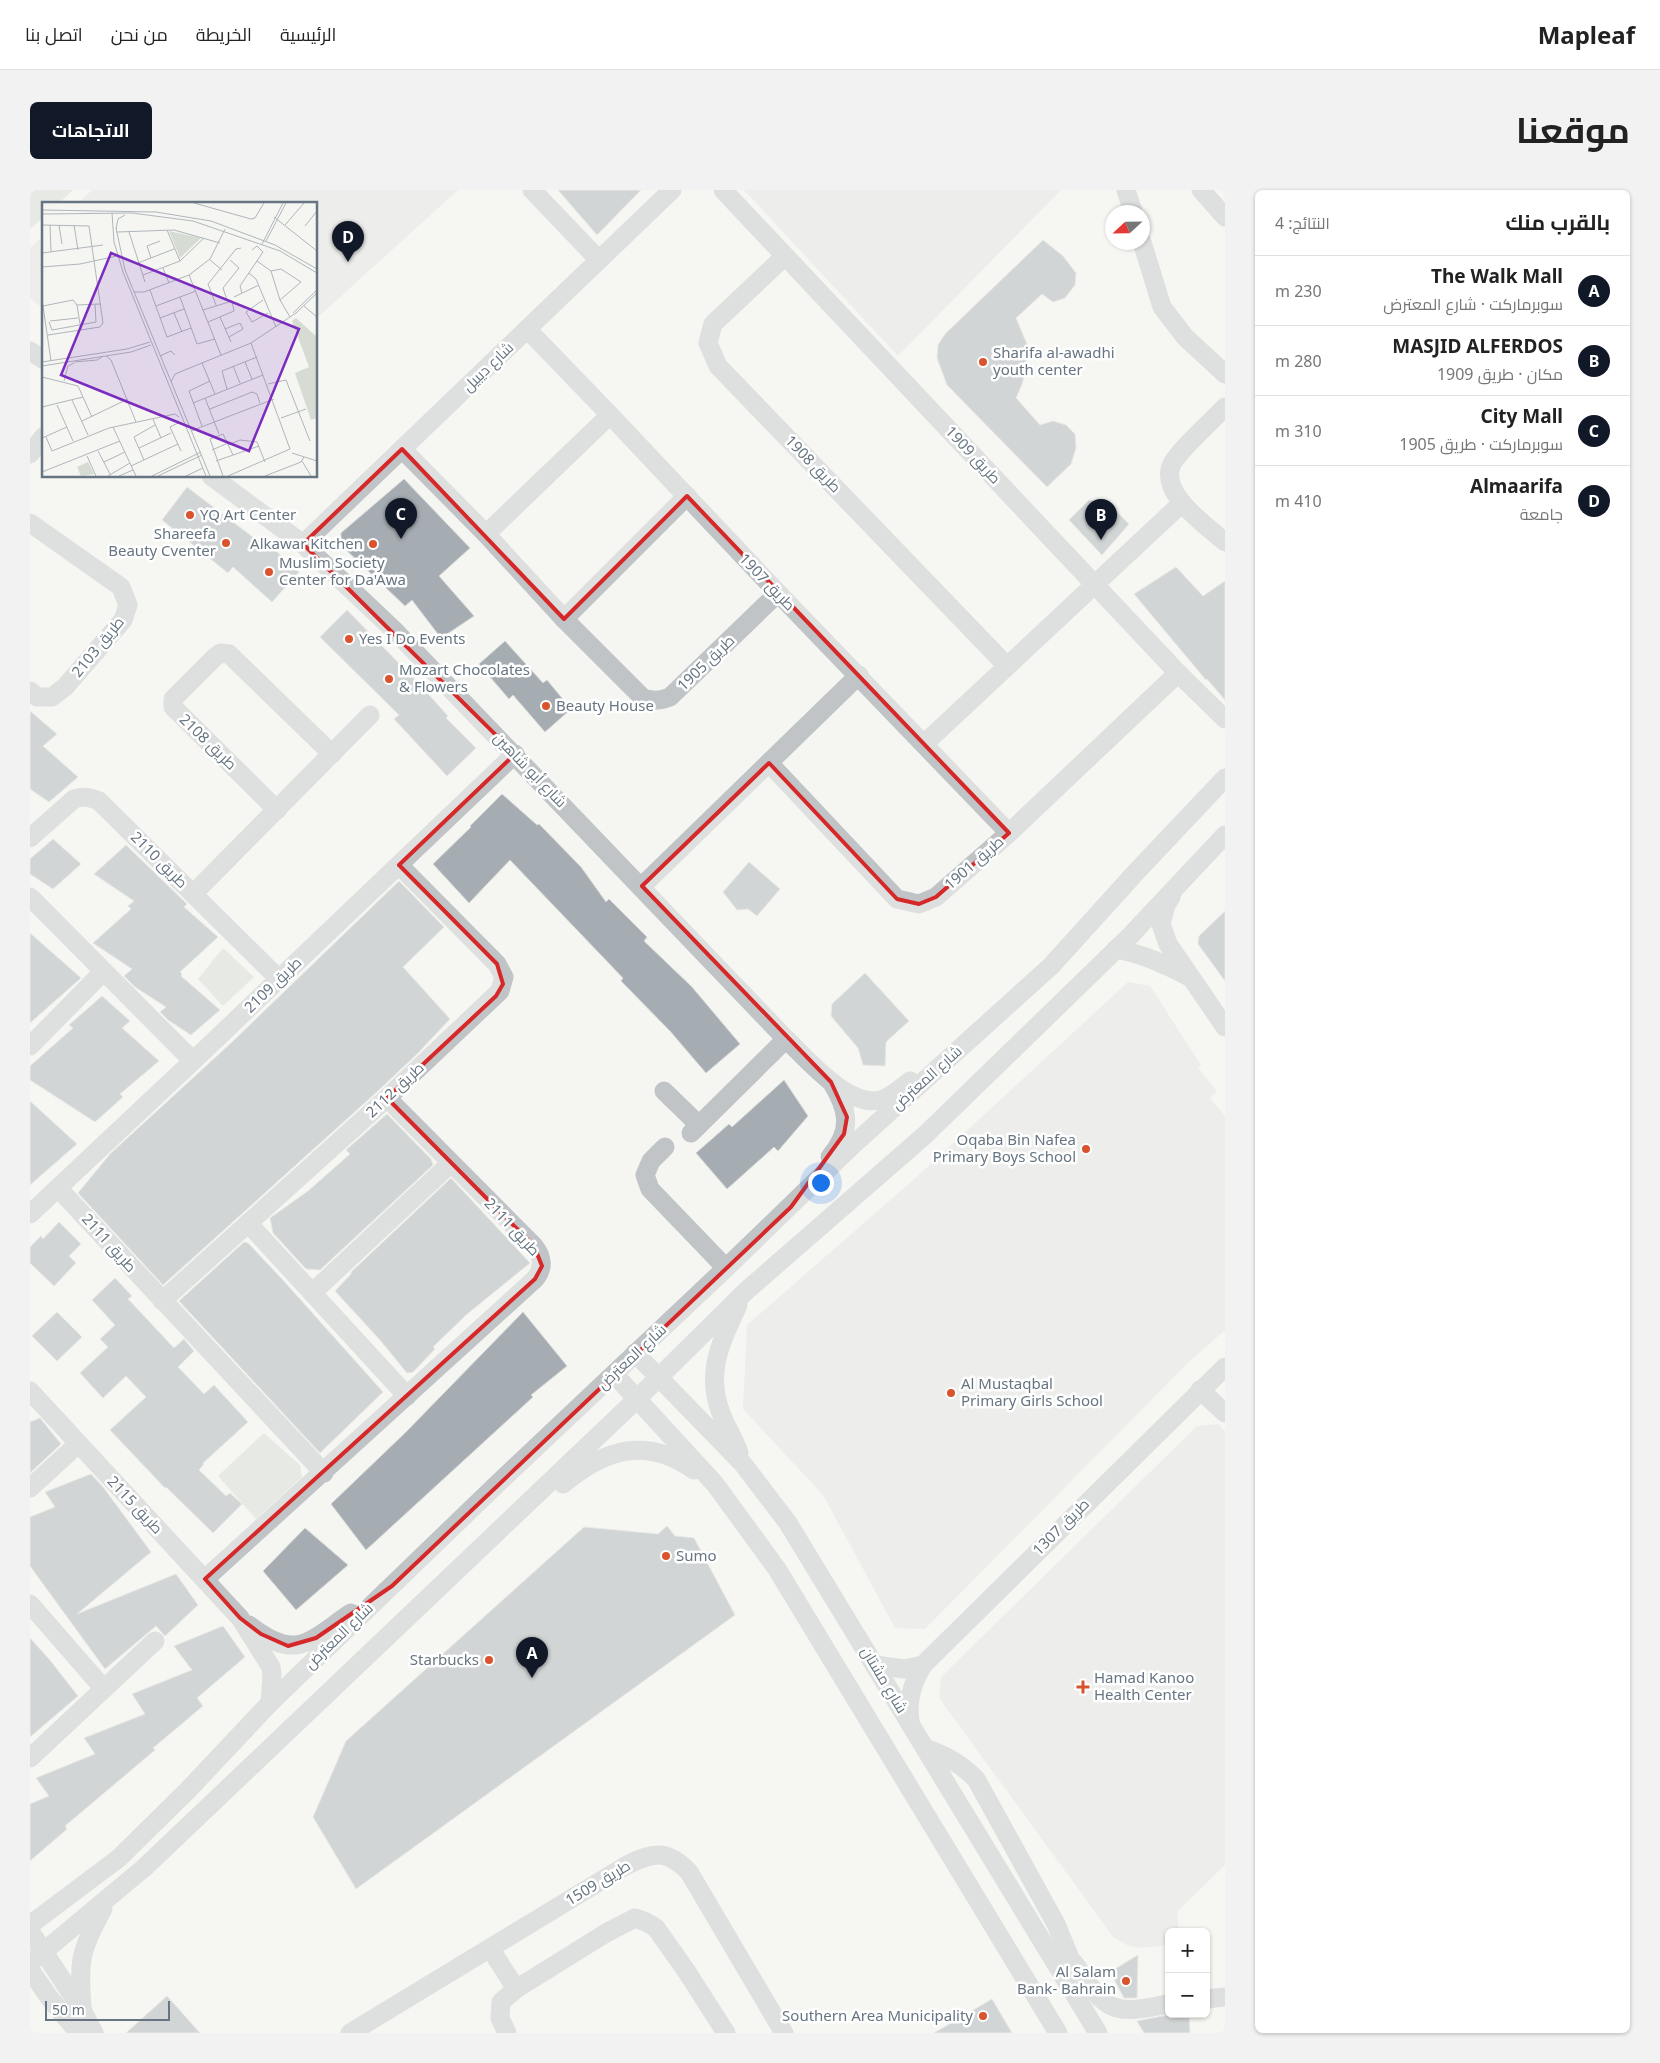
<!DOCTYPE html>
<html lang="ar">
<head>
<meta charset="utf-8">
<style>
  :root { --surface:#fff; --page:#f2f2f2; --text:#222; --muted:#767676; --line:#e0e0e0; --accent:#111827 }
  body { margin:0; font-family:"Noto Sans",Cairo,sans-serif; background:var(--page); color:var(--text); direction:rtl }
  .controls { position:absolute; right:15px; bottom:15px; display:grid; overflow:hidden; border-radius:8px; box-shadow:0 1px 4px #0004 }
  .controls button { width:45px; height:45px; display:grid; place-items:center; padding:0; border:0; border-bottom:1px solid var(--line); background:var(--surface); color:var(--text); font:25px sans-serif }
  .compass { position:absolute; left:1075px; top:15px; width:45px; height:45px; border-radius:50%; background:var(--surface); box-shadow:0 1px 4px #0004; rotate:248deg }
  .scale { position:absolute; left:15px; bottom:12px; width:125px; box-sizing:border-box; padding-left:5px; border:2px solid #667581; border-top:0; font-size:14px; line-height:18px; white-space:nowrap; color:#667581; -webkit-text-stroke:4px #fff; paint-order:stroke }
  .you { position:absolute; left:790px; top:992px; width:18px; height:18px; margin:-12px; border:4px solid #fff; border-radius:50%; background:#1a73e8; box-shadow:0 0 0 8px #1a73e833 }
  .badge { display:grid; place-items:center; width:32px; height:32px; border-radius:50%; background:var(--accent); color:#fff; font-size:16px; font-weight:700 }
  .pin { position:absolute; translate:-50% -41px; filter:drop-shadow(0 1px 2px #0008) }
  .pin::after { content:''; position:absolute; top:26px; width:18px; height:15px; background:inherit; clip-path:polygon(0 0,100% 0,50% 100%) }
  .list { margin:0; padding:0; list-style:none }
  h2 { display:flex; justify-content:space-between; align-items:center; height:65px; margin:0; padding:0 20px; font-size:21px }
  h2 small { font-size:16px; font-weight:400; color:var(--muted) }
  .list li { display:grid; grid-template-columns:32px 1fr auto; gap:15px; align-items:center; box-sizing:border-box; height:70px; padding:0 20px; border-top:1px solid var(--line) }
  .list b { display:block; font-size:19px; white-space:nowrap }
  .list p { margin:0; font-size:16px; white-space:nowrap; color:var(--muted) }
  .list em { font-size:16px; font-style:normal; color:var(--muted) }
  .map { position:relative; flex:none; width:1195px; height:1843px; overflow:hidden; direction:ltr; border-radius:8px }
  header { display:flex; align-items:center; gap:30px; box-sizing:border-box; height:70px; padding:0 25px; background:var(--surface); border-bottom:1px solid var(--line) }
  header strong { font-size:24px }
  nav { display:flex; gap:28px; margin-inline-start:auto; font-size:18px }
  .intro { display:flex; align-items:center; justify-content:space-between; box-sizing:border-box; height:120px; padding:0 30px }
  h1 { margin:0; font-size:35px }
  .button { padding:12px 22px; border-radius:8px; background:var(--accent); color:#fff; font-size:18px; font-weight:700 }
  main { display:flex; gap:30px; padding:0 30px }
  aside { flex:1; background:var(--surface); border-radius:8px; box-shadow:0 1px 4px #0004 }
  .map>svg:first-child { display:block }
  .built { fill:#e3e4e3 }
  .green { fill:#d6dcd3 }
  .building { fill:#a6adb2; stroke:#d6d6d4 }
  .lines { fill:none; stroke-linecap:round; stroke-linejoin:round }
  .minor { stroke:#c0c4c7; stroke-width:19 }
  .marked { fill:none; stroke:#d62828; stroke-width:4; stroke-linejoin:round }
  .poi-dot { fill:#d9532e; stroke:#fff; stroke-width:2 }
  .labels { text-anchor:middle; stroke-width:5; stroke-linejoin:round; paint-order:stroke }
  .poi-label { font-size:15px; fill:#667581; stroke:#fff; text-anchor:start }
  .street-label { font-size:15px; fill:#667581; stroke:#fff }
  .inset-road { fill:none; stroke:#afb6bb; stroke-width:1 }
  .view { fill:#7b2cbf; fill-opacity:0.15; stroke:#7b2cbf; stroke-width:2.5 }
  .inset-edge { fill:none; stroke:#667581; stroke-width:2.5 }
</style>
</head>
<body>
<header>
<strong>Mapleaf</strong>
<nav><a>الرئيسية</a><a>الخريطة</a><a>من نحن</a><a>اتصل بنا</a></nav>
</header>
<div class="intro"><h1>موقعنا</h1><a class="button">الاتجاهات</a></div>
<main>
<aside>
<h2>بالقرب منك<small>النتائج: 4</small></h2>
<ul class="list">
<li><span class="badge">A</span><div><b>The Walk Mall</b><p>سوبرماركت · شارع المعترض</p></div><em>230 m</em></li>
<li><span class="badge">B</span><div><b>MASJID ALFERDOS</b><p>مكان · طريق 1909</p></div><em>280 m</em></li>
<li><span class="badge">C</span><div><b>City Mall</b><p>سوبرماركت · طريق 1905</p></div><em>310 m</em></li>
<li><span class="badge">D</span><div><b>Almaarifa</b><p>جامعة</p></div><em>410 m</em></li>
</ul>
</aside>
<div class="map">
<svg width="1195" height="1843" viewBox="0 0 1195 1843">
  <rect width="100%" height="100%" fill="#f5f5f2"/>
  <g class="built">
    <polygon points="62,0 428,0 286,129 286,14 47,14"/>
    <polygon points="714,0 1031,0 868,166"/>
    <polygon points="14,45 14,119 0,108 0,58"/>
    <polygon points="1098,792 1120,796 1171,875 1168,878 1187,901 1180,908 1195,926 1195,1140 1161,1170 895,1439 865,1438 793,1305 713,1219 717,1135 881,992"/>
    <polygon points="1188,1234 1195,1241 1195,1675 1147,1722 1149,1742 1139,1742 1139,1755 1111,1758 1099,1756 1084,1748 909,1508 911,1487 1167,1236"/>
  </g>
  <g class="green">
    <polygon points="0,0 43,0 28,14 14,14 14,27 0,39"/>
    <polygon points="193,758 224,787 193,816 168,789"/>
    <polygon points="234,1243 270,1275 272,1287 226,1329 188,1286"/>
  </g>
  <g class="building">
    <polygon points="528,0 611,0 567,45"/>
    <polygon points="1013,50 1033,66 1046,83 1045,95 1035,108 1023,112 1012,104 986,128 999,159 997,176 992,194 986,208 1010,235 1023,231 1036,235 1045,244 1046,258 1041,274 1017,297 917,195 907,168 908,155 915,144"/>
    <polygon points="374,289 440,358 409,386 444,426 411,448 382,410 375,416 311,355 311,343"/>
    <polygon points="157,297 232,354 235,351 269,382 242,412 203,377 198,383 132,330"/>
    <polygon points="1059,310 1080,315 1099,334 1072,365 1039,330"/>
    <polygon points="1146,377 1173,406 1195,391 1195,510 1177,489 1176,490 1104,404"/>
    <polygon points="317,420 391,496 418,526 416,528 446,558 417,586 364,529 369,525 290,447"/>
    <polygon points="475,451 513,493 517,490 541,519 515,542 483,505 479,509 449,474"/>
    <polygon points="0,521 27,544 13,556 48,587 19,612 0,599"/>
    <polygon points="472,604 507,635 509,634 551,677 576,712 579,709 617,747 614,751 662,797 710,854 676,883 640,841 591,791 593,788 480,670 439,713 403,674 441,637 440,636"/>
    <polygon points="23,649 51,674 23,699 0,684 0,669"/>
    <polygon points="96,655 157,714 154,717 188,747 150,782 152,784 151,786 190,820 161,845 138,830 130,822 136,817 105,797 94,786 102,779 63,753 101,719 98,716 104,711 64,684"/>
    <polygon points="719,672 750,699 727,726 718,719 707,720 693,702"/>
    <polygon points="369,691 414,737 373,777 420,829 388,863 349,900 133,1095 48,1003 80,964 201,853"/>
    <polygon points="1195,721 1195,791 1168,754 1169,746"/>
    <polygon points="0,743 51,788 0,833"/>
    <polygon points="835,783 879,831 856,852 855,876 833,875 828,858 801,826 802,814"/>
    <polygon points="72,806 100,831 92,838 129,871 90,904 93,907 65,932 0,890 0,876 43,838 39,835"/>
    <polygon points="754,890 778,926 748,961 744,957 697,999 666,963 699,934 702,937"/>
    <polygon points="0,911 47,954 0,995"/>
    <polygon points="357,924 401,969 403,975 290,1080 276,1079 243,1043 240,1028 278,1001 320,964 316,960"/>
    <polygon points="421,988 500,1073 436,1125 403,1157 405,1159 383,1182 377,1183 350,1150 305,1101 322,1083 320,1083"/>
    <polygon points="29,1032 51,1054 39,1066 46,1073 24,1096 0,1073 0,1057 11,1046 13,1049"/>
    <polygon points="214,1052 218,1053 252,1089 353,1202 290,1263 149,1111"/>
    <polygon points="85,1088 102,1106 98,1109 144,1158 154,1149 164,1161 148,1177 174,1204 184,1195 218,1232 173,1273 174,1274 169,1280 196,1306 200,1303 212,1314 183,1343 136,1297 135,1298 80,1240 116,1207 96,1186 73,1208 50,1183 78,1157 70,1149 85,1135 62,1110"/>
    <polygon points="27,1122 52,1147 27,1171 2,1146"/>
    <polygon points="493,1122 537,1176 501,1205 503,1207 336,1360 301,1314 376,1242"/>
    <polygon points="10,1228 31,1254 0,1283 0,1232"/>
    <polygon points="61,1284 73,1297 121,1362 47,1424 146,1384 168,1415 135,1446 126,1436 75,1479 0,1376 0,1327 25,1317 15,1302"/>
    <polygon points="637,1336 645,1346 664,1348 705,1425 326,1699 283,1627 316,1551 554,1337 628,1344"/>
    <polygon points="275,1338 318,1375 266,1420 233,1381"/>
    <polygon points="193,1436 215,1467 167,1508 173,1516 123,1558 125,1560 35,1636 37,1639 0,1671 0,1614 19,1606 6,1588 65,1564 54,1548 115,1524 102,1504 162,1480 144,1456"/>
    <polygon points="0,1448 19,1469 48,1506 0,1547"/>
    <polygon points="1108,1765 1107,1808 1094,1808 1080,1782"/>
    <polygon points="137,1806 170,1843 96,1843"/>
    <polygon points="962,1809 982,1843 904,1843"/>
    <polygon points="1143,1824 1159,1824 1160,1843 1114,1843 1107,1831"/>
  </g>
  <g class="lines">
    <g class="minor">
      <polyline points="502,0 569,70"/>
      <polyline points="693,0 1148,483 1195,529"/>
      <polyline points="1096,0 1103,22"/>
      <polyline points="1171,0 1195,27"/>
      <polyline points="1112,52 1132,117 1155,147 1195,184"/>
      <polyline points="755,66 683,134 678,153 688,176 977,476"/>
      <polyline points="497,139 580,225 748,403 979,643"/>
      <polyline points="0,161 14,170"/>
      <path d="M1195,217C1183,230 1149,260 1142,274C1128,303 1177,336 1195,352"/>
      <path d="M372,259L456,344L534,429L613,508C623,511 630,511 640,507L748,403"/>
      <polyline points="0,264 14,246"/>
      <path d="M181,286L273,354L366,442L756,849C777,869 818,918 851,910C861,907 872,897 880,891"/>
      <polyline points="0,333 91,397 98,415 93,430 35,497 22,507 7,507 0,501"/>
      <polyline points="456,344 580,225"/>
      <polyline points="273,354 642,0"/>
      <polyline points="534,429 657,306"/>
      <polyline points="894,554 1152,313"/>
      <polyline points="739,573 867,709 889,714 906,707 979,643 1148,483"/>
      <polyline points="247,620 143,517 143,509 185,467 191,463 199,464 302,564"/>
      <path d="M0,648L44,609C54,606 60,607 69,611L249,789"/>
      <polyline points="612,696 829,485"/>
      <polyline points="163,704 340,525"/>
      <polyline points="0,707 163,871"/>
      <polyline points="1141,707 1136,715 1131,734 1138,754 1195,837"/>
      <path d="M1086,759C1113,764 1135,774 1159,787"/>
      <polyline points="0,856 73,782"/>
      <polyline points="634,901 669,935"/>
      <polyline points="661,943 756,849"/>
      <polyline points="635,957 621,971 615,985 620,999 696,1078"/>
      <path d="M800,967C822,941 819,921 802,893"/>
      <polyline points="28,998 294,1283"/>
      <polyline points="0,1024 163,871 485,564"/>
      <polyline points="218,1033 377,1206"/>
      <polyline points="282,1103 421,973"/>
      <polyline points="132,1111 357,908 470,801 474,787 467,774 369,675"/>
      <path d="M708,1115C690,1154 674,1185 693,1228C698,1240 705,1251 709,1263"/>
      <polyline points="605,1163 713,1274 758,1333 1068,1843"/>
      <polyline points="584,1184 685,1294 747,1379 1028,1843"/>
      <polyline points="1170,1200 1195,1223"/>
      <polyline points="0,1201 210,1428 241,1477 242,1485 240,1513"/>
      <path d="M533,1294C575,1259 616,1246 664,1280"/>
      <polyline points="0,1298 48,1254"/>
      <path d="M175,1389L505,1089C514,1078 513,1067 504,1056L357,908"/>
      <polyline points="0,1414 74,1499"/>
      <path d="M219,1435C267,1472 278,1452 321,1423"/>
      <polyline points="845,1475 874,1479 893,1475"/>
      <path d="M880,1531C877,1510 882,1493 893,1475L1195,1177"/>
      <path d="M895,1558C916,1566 930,1573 946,1589L1026,1734L1040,1768L1047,1798"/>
      <polyline points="0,1568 125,1451"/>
      <polyline points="0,1735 89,1668 158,1600 240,1513 464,1297 696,1078 824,954 1021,776 1107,681 1195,588"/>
      <polyline points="0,1741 52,1820 64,1843"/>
      <polyline points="460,1758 486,1799"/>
      <polyline points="0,1773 115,1677 607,1209 715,1102 895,945 1100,746 1195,645"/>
      <path d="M1044,1773C1054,1785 1062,1803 1075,1812C1092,1826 1119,1817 1139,1814"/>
      <polyline points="0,1780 21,1810 49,1843"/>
      <polyline points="1176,1809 1195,1807"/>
      <path d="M52,1816C48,1770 51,1759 73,1719"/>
      <path d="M320,1843L597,1675C624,1662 637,1659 659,1682L754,1843"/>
      <polyline points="477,1843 470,1828 471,1812 486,1799 576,1743 605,1728 616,1732 626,1738 657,1782 696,1843"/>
    </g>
  </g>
  <path d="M0 0H1195V1843H0ZM372,259L534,429L657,306L979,643L906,707L889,714L867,709L739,573L612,696L801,892L817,927L814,944L761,1017L362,1396L286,1448L258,1456L231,1444L210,1428L175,1389L505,1089L512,1076L504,1056L357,908L466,806L473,794L467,774L369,675L485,564L273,354Z" fill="#f5f5f2" fill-opacity=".55" fill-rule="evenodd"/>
  <path class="marked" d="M372,259L534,429L657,306L979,643L906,707L889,714L867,709L739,573L612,696L801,892L817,927L814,944L761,1017L362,1396L286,1448L258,1456L231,1444L210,1428L175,1389L505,1089L512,1076L504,1056L357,908L466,806L473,794L467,774L369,675L485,564L273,354Z"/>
  <g class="poi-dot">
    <circle cx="953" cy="172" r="5"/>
    <circle cx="160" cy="325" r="5"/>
    <circle cx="196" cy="353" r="5"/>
    <circle cx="343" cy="354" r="5"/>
    <circle cx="239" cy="382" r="5"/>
    <circle cx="319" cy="449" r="5"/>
    <circle cx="359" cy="489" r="5"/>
    <circle cx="516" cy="516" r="5"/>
    <circle cx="1056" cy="959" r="5"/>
    <circle cx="921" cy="1203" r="5"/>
    <circle cx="636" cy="1366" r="5"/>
    <circle cx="459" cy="1470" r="5"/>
    <path d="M1050.5 1489.5h5v5h5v5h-5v5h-5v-5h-5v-5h5z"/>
    <circle cx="1096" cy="1791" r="5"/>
    <circle cx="953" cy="1826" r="5"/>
  </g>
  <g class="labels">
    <g class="poi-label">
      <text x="963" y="168">Sharifa al-awadhi<tspan x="963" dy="17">youth center</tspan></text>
      <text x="170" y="330">YQ Art Center</text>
      <text x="186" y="349" text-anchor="end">Shareefa<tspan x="186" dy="17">Beauty Cventer</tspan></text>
      <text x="333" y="359" text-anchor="end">Alkawar Kitchen</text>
      <text x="249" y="378">Muslim Society<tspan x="249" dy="17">Center for Da'Awa</tspan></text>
      <text x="329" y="454">Yes I Do Events</text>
      <text x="369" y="485">Mozart Chocolates<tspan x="369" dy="17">&amp; Flowers</tspan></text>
      <text x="526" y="521">Beauty House</text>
      <text x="1046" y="955" text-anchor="end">Oqaba Bin Nafea<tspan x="1046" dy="17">Primary Boys School</tspan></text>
      <text x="931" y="1199">Al Mustaqbal<tspan x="931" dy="17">Primary Girls School</tspan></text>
      <text x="646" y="1371">Sumo</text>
      <text x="449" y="1475" text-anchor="end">Starbucks</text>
      <text x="1064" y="1493">Hamad Kanoo<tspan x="1064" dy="17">Health Center</tspan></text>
      <text x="1086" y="1787" text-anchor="end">Al Salam<tspan x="1086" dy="17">Bank- Bahrain</tspan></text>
      <text x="943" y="1831" text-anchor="end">Southern Area Municipality</text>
    </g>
    <g class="street-label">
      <text transform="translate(458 177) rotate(-44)" y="5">شارع ديبيل</text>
      <text transform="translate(943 265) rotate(47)" y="5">طريق 1909</text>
      <text transform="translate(783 274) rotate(46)" y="5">طريق 1908</text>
      <text transform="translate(737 392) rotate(46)" y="5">طريق 1907</text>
      <text transform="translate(68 457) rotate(-51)" y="5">طريق 2103</text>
      <text transform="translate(676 473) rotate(-44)" y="5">طريق 1905</text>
      <text transform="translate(178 552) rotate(44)" y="5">طريق 2108</text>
      <text transform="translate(500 580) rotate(46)" y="5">شارع أبو شاهين</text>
      <text transform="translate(129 670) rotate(45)" y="5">طريق 2110</text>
      <text transform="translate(944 673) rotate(-41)" y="5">طريق 1901</text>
      <text transform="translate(243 795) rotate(-44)" y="5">طريق 2109</text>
      <text transform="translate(897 888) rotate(-42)" y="5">شارع المعترض</text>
      <text transform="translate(365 900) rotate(-43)" y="5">طريق 2112</text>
      <text transform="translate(482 1037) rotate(47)" y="5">طريق 2111</text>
      <text transform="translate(79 1053) rotate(48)" y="5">طريق 2111</text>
      <text transform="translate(602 1167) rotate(-43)" y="5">شارع المعترض</text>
      <text transform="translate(105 1315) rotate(47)" y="5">طريق 2115</text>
      <text transform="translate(1031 1337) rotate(-45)" y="5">طريق 1307</text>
      <text transform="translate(309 1446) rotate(-44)" y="5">شارع المعترض</text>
      <text transform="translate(854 1490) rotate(59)" y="5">شارع مشتان</text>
      <text transform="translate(568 1693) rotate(-31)" y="5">طريق 1509</text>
    </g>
  </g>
  <g transform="translate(12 12)">
    <rect width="275" height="275" fill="#f5f5f2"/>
    <path d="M127,29L159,36L138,56ZM254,116L275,135V216L269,218L253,171L267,165L250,119ZM46,260L52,272L39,274L35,265Z" fill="#d6dcd3"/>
    <path class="inset-road" d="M152,1L209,17L213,16L222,1M0,8L114,10L169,19L233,43L275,67M70,11L72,40L81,70L164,274M0,12L90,11L151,19L238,49L275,71M232,15L275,49M0,23L47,24L61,121L58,125L6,133M8,23L9,50M17,23L20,42M32,23L36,48M243,23L262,1M263,24L275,9M74,26L83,68L168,274M74,27L76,17L83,13M125,28L138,59M75,30L132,28L178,41M87,30L103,80M224,39L244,1M220,42L241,1M0,51L61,43M109,56L105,44L118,39M168,58L180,68M215,59L229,69L238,98L248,115M96,61L132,47M0,65L38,62L75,54M121,66L127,81M229,69L239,67L259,80L238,98M207,71L214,77L234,125M101,73L138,59L162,36M147,73L179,153M108,88L125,135L149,126M92,90H102L147,73L168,57L183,27M200,91L198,84L221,50L215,44L210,48M138,95L155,142L173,137M192,95L217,83M0,97L9,159M185,98L181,86L197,66L188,58M221,98L204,110L210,120L226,111M174,103L166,82L194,47L199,46M1,104L31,98L35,103M114,104L154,89M262,104L275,115M161,108L190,99L192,109L166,120M132,111L140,130M251,111L275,88M178,115L189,140M118,116L142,107M8,119L36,116M7,120L10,128L54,120L53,103M183,127L198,121L201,127L187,135M39,128L35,103L58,102M209,141L248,247M64,154L69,158L94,220M118,154L129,149L133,153M0,160L85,147L108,140M32,160L55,158L60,155M203,160L210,177M160,161L173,192M0,164L89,150L109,143M191,164L198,181M0,175L36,184L50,215M22,179L26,164L32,161M129,180L133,172L209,141L254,111L275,91M226,182L244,178L268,239M185,187L180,169L215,155M163,196L177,232M30,198L46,233M151,201L221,173M15,203L31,239M0,205L41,195M168,207L210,190L215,192L218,201M239,216L264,207M111,217L119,236M40,219L86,197M136,221L128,225L139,249M160,224L147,189L168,179M71,225L94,274M149,229L232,197M4,235L10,249M0,236L25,225M186,243L198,238L215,240L223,260M97,246L129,231M170,248L186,241M10,249L67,226L133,212L137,215M56,249L68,272M250,251L275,259M45,254L54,274M102,258L92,235L113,223M174,259L217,244M260,259L269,274M62,260L83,250M89,264L136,242M0,270L78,239M66,274L88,261M77,274L91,268M110,274L159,250M116,274L160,253M144,274L161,266M181,274L168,237L181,232L191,253M186,274L248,247M223,274L259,260L262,255"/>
    <path class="view" d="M69,51L257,127L207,249L19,173Z"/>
    <rect width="275" height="275" class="inset-edge"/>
  </g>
</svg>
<div class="controls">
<button>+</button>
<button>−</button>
</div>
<svg class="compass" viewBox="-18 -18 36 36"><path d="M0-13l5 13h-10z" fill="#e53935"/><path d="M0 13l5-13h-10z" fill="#767676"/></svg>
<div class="scale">50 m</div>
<div class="you"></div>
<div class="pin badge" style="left:502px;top:1488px">A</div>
<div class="pin badge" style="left:1071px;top:350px">B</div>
<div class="pin badge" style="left:371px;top:349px">C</div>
<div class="pin badge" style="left:318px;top:72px">D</div>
</div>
</main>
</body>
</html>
